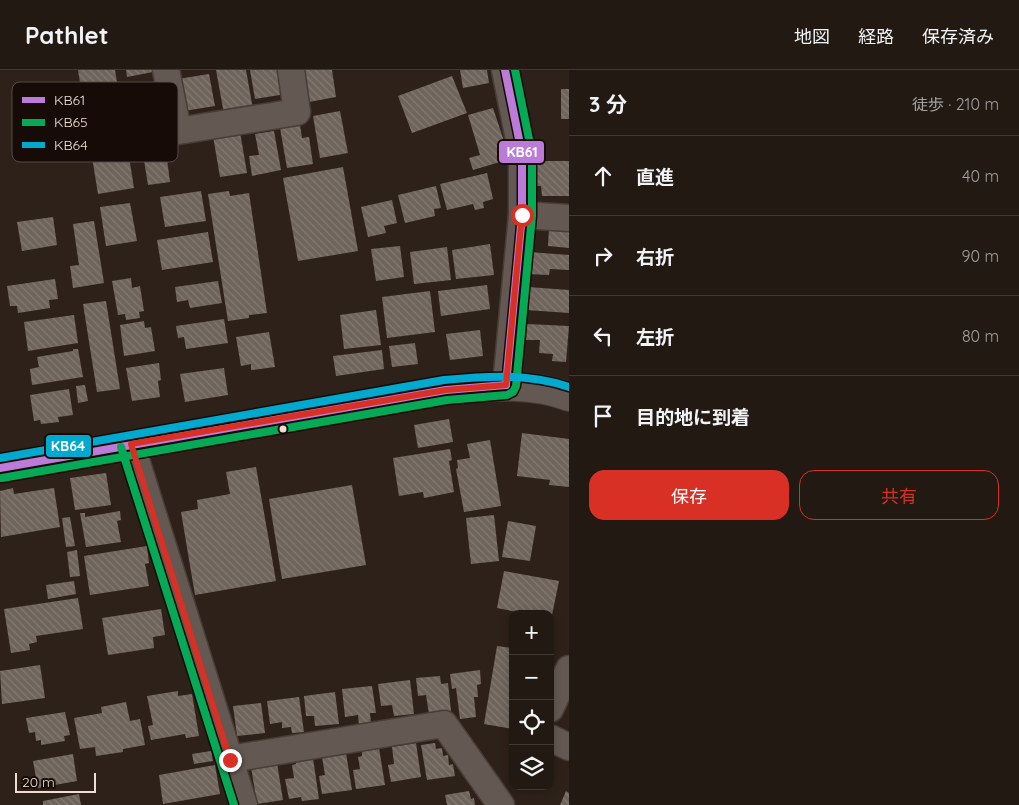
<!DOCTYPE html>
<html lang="ja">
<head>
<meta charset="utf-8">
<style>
  :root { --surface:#221913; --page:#2a221c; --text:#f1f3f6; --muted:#a2a0a0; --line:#3f3833; --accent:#d93025 }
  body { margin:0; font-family:Quicksand,"Noto Sans JP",sans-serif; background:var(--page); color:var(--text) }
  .controls { position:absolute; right:15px; bottom:15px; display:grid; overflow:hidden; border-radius:10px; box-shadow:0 2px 8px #0003 }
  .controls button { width:45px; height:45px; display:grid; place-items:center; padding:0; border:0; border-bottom:1px solid var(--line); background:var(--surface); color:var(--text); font:25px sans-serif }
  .scale { position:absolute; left:15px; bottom:12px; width:81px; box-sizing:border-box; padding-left:5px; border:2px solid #eeddd4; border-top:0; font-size:14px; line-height:18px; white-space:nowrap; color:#eeddd4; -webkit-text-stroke:4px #160b06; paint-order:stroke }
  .stop { position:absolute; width:15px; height:15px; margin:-11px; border:4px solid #d93025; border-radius:50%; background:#fff }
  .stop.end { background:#d93025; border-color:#fff; box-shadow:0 1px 5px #0008 }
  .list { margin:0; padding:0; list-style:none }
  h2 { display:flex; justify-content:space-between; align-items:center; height:65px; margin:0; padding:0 20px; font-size:21px }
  h2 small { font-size:16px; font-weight:400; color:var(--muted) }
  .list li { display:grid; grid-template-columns:32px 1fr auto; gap:15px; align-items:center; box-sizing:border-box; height:80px; padding:0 20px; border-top:1px solid var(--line) }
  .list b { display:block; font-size:19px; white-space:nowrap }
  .list em { font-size:16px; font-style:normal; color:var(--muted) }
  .actions { display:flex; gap:10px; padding:15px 20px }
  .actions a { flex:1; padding:11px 0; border:1px solid var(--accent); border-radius:15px; text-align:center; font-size:18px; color:var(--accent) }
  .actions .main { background:var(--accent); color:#fff }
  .icon { flex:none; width:28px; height:28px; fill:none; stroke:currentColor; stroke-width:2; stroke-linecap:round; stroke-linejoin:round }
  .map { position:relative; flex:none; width:569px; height:735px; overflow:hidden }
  header { display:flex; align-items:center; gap:30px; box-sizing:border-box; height:70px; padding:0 25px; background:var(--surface); border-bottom:1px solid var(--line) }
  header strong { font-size:24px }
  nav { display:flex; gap:28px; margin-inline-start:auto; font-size:18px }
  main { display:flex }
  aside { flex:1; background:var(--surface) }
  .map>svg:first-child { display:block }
  .building { fill:url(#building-back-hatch) }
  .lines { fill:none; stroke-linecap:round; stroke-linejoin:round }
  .minor-casing { stroke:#493d37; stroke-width:29 }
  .tertiary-casing { stroke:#493d37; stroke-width:30 }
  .minor { stroke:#635852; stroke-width:26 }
  .tertiary { stroke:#635852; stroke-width:28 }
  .bus-1-casing { stroke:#160b06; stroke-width:11 }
  .bus-2-casing { stroke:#160b06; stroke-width:11 }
  .bus-3-casing { stroke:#160b06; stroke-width:11 }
  .bus-1 { stroke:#bd7bd9; stroke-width:8 }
  .bus-2 { stroke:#06aa56; stroke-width:8 }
  .bus-3 { stroke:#00a9ce; stroke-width:8 }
  .route { stroke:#d93025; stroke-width:6 }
  .bus-dot { fill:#eeddd4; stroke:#160b06; stroke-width:2 }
  .key { fill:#160b06; stroke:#574a44; stroke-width:1 }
  .key-label { font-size:14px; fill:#eeddd4 }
  .line-badge { stroke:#160b06; stroke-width:2 }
  .badge-label { font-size:14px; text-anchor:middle; font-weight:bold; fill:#fff }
</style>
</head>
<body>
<header>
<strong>Pathlet</strong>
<nav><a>地図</a><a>経路</a><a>保存済み</a></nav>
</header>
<main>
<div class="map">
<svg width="569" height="735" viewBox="0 0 569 735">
  <defs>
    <pattern id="building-back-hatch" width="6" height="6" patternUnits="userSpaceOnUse" patternTransform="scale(1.25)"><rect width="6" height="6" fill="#6e645c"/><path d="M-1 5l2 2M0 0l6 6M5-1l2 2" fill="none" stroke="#837a72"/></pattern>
  </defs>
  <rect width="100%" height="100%" fill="#2e2119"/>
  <g class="building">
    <polygon points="78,0 115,0 134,118 98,124"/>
    <polygon points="126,0 153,0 153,2 127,7"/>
    <polygon points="216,0 246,0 253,39 224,44"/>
    <polygon points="250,0 282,0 286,24 255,29"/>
    <polygon points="304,0 332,0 336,27 309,32"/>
    <polygon points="460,0 487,0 489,13 463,18"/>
    <polygon points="209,4 215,36 184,41 178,9"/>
    <polygon points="452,6 467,43 412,63 398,26"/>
    <rect x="561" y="19" width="8" height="30"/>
    <polygon points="493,38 510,89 473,100 469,88 480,85 468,45"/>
    <polygon points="340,41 348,83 320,88 313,46"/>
    <polygon points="300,55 302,68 309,67 313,94 287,98 280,58"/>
    <polygon points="274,61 281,100 252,106 249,86 259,85 255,64"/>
    <polygon points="240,62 247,103 220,107 213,66"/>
    <polygon points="165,74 170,112 148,115 142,78"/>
    <polygon points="535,91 569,91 569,126 542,126 541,116 535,116"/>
    <polygon points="343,97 358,181 298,191 283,108"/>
    <polygon points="487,103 493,129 483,132 484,138 475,140 473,134 447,140 440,114"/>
    <polygon points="436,116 441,138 434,139 435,146 405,153 398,125"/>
    <polygon points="201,121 206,151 165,157 160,127"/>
    <polygon points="229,121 230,126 249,123 267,243 249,245 249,248 228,251 208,124"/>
    <polygon points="392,130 397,153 384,156 386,163 368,167 361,137"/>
    <polygon points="130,133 137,171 106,176 100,137"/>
    <polygon points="53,147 57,175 22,181 17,152"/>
    <polygon points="94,151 104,213 73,218 70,196 79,195 73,154"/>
    <polygon points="549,158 569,159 569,178 548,176"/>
    <polygon points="208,162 213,192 162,200 157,170"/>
    <polygon points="490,174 494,205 456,209 452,180"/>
    <polygon points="400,176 404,207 376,211 371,179"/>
    <polygon points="447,177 451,210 414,214 410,182"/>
    <polygon points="529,182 569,185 569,200 550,199 549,205 528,204"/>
    <polygon points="131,208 132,218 140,216 144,241 139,242 140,248 126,250 125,244 118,245 112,211"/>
    <polygon points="55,209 58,229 49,230 50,238 18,243 17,236 10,236 7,216"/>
    <polygon points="218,211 222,233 190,238 188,230 177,232 175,217"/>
    <polygon points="487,215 490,239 441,246 438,221"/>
    <polygon points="528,217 569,220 569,243 526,240"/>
    <polygon points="430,221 435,262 387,268 382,227"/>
    <polygon points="106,231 120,319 97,322 83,234"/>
    <polygon points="376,240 381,275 344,279 340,245"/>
    <polygon points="74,245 78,273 28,281 24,252"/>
    <polygon points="224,249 228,273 186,279 184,267 178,268 176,256"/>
    <polygon points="144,251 145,258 151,257 155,281 124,286 120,255"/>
    <polygon points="527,254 569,256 566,292 552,291 553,284 539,283 540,270 526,270"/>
    <polygon points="480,260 483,286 450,290 446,264"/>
    <polygon points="269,262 275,297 251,300 251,294 241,296 236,267"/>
    <polygon points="415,273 418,294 392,297 389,276"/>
    <polygon points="73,279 78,279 83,307 32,315 30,299 39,297 37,287 73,281"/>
    <polygon points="382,280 384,299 336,306 333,286"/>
    <polygon points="159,293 161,310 158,311 160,327 132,331 126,298"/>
    <polygon points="224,298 228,325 185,332 180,304"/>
    <polygon points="85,315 88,331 78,333 76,316"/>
    <polygon points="69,319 73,345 58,347 59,352 41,354 40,350 34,351 30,325"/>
    <polygon points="449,349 453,372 418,378 414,355"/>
    <polygon points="522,363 569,369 569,417 549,415 550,410 517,406"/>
    <polygon points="490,370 501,436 464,442 456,399 458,398 457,390 470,388 467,374"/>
    <polygon points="450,379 452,390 449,391 454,422 424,428 423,422 399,426 393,388"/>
    <polygon points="256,397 276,511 195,525 181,442 198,439 197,430 230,424 226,402"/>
    <polygon points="106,403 111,435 75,440 70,408"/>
    <polygon points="352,415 366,495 282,509 269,429"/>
    <polygon points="13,418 14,424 54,418 60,457 1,467 0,421"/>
    <polygon points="120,441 121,450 117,451 121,472 86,477 80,443 85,443 85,447"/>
    <polygon points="494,445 499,491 471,494 466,448"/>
    <polygon points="70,447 75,476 66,477 62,448"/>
    <polygon points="508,451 536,456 530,491 502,487"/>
    <polygon points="147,476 149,493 145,494 149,516 90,525 84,486"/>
    <polygon points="77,480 80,506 70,507 67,482"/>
    <polygon points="504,501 559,511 551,550 550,544 528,544 497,538"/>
    <polygon points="74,511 76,524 48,529 46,515"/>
    <polygon points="78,528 83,559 36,566 37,572 29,574 30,580 11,583 4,539"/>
    <polygon points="161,539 165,565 153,567 154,578 108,585 102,548"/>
    <polygon points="497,576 513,578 513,659 484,654"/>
    <polygon points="40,595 45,628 2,634 0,601"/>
    <polygon points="480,600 481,614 477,615 478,627 474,627 476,647 460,649 456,618 452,619 450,604"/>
    <polygon points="440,606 441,614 448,613 451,641 429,644 426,625 418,626 416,608"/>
    <polygon points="410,610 414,644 394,646 392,635 381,636 378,614"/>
    <polygon points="372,616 376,643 370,643 371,654 359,655 358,645 345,647 342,619"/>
    <polygon points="178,621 178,626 192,624 199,666 186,668 185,664 151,670 148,656 153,655 147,626"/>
    <polygon points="335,622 339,654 315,656 314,646 306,646 304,626"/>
    <polygon points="299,627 304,662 292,663 291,657 282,658 282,652 270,654 267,631"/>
    <polygon points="126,632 130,651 140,649 145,675 123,679 123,682 96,686 95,677 80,679 74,648 102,643 101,637"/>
    <polygon points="261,633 265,663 237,666 233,636"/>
    <polygon points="65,642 70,665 64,666 65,671 41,675 41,670 36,671 35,662 29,663 26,648"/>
    <polygon points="416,673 421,707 391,712 388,695 394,694 392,677"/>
    <polygon points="435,673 436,679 442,678 443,686 448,685 449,695 453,694 455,706 427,710 421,675"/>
    <polygon points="379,678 385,715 356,719 353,700 360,699 358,687 362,686 362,681"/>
    <polygon points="211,681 213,691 194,694 192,684"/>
    <polygon points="346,683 352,720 322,724 319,706 325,705 322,687"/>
    <polygon points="73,684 77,711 38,718 33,691"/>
    <polygon points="313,688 319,729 302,731 301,727 289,729 285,709 294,708 292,695 296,694 296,691"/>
    <polygon points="277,693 283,730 257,734 251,697"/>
    <polygon points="215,695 220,724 163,734 159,705"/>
    <polygon points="469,721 471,729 474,728 475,735 447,735 445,725"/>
    <polygon points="566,721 569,723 569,735 560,735"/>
    <polygon points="79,724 81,735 43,735 43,731"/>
  </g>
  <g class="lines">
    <g class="minor-casing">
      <g id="minor">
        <polyline points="166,0 178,61 297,42 291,0"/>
        <polyline points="505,0 522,84 522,145 506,315"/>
        <polyline points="522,145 569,148"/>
        <polyline points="131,374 244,735"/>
        <polyline points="550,639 569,599"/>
        <polyline points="550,668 569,677"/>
        <polyline points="230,689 444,654 501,735"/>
      </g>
    </g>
    <g class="tertiary-casing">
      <path id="tertiary" d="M0,398L446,320C487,317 530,312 569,327"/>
    </g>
    <use href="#minor" class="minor"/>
    <use href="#tertiary" class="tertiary"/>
    <g class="bus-1-casing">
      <g id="bus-1">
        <polyline points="505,0 522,84 522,145 506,315"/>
        <polyline points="0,398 446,320 506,315"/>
      </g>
    </g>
    <g class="bus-2-casing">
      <g id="bus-2">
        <polyline points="121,377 234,735"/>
        <polyline points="2,408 447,330 507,325 513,322 516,316 532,146 532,84 515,0"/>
      </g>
    </g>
    <g class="bus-3-casing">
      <path id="bus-3" d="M0,388L444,310C486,306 528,303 569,317"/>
    </g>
    <use href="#bus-1" class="bus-1"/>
    <use href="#bus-2" class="bus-2"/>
    <use href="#bus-3" class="bus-3"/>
  </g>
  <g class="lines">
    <polyline class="route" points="230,690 131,374 446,320 506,315 522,145"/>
  </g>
  <circle class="bus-dot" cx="283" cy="359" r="4.5"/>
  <rect x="12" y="12" width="166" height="80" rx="8" class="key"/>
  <rect x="22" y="27" width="23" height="6" fill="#bd7bd9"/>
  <rect x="22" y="49" width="23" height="7" fill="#06aa56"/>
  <rect x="22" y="72" width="23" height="6" fill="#00a9ce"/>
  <g class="key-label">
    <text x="54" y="35">KB61</text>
    <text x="54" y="57">KB65</text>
    <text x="54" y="80">KB64</text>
  </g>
  <g class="line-badge">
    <rect x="498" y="70" width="47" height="24" rx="5" fill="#bd7bd9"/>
    <rect x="45" y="364" width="47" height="24" rx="5" fill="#00a9ce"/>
  </g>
  <g class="badge-label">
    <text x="522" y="87">KB61</text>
    <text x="68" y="381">KB64</text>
  </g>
</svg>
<div class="controls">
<button>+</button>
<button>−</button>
<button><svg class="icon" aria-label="locate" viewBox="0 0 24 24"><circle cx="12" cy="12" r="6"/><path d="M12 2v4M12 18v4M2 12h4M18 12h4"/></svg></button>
<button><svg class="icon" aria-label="layers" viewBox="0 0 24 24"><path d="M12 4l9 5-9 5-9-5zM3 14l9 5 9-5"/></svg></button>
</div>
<div class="scale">20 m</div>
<div class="stop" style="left:522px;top:145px"></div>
<div class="stop end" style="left:230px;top:690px"></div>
</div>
<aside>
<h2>3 分<small>徒歩 · 210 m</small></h2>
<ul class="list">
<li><svg class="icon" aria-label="ahead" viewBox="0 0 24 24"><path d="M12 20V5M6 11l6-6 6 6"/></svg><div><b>直進</b></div><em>40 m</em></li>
<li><svg class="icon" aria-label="right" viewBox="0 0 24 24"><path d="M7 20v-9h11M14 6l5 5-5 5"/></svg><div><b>右折</b></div><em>90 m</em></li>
<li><svg class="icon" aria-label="left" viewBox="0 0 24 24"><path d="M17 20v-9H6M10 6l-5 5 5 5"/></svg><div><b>左折</b></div><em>80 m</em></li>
<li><svg class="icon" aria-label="arrive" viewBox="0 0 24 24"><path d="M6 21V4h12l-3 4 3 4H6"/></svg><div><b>目的地に到着</b></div></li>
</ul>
<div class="actions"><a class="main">保存</a><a>共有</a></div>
</aside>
</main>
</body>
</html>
